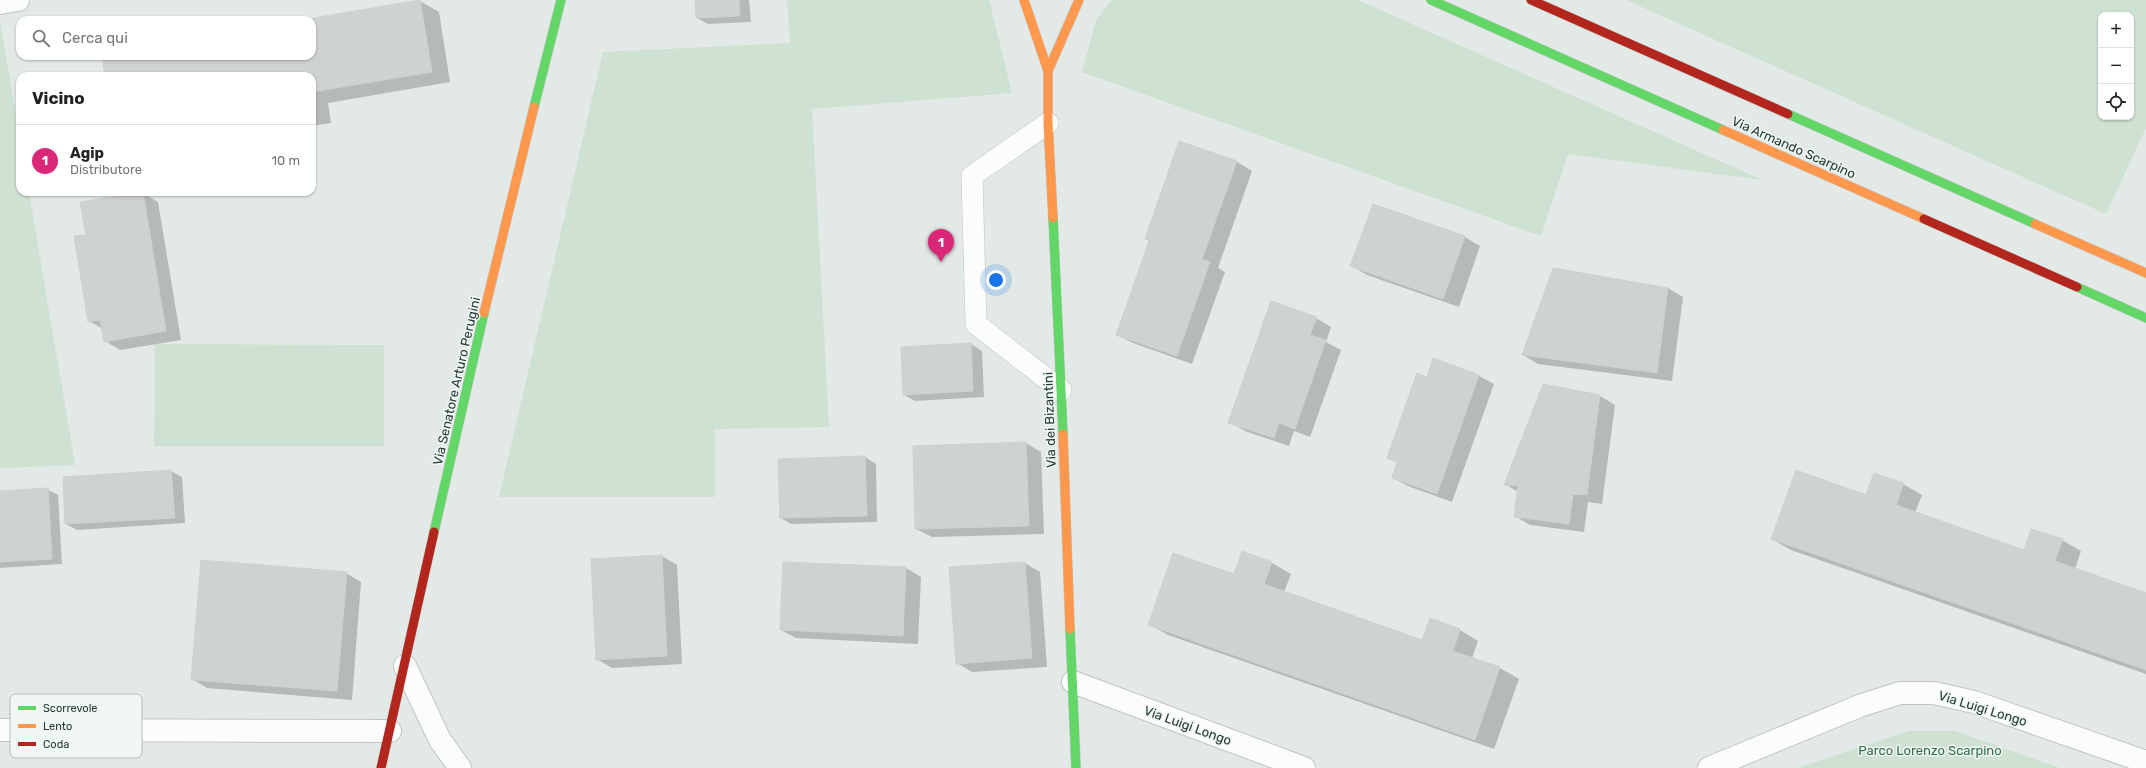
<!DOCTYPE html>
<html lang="it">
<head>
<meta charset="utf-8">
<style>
  :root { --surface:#fff; --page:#f6f6f6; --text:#222; --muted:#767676; --line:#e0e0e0; --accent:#db2777 }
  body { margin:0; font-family:Rubik,sans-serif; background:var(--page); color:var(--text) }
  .controls { position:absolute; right:12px; top:12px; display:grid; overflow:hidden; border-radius:8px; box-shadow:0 1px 3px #0004 }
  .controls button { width:36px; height:36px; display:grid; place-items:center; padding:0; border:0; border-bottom:1px solid var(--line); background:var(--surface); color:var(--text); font:20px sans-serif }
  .you { position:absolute; left:996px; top:280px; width:14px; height:14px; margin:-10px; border:3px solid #fff; border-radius:50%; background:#1a73e8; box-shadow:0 0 0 6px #1a73e833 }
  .badge { display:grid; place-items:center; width:26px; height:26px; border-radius:50%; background:var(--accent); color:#fff; font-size:13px; font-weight:700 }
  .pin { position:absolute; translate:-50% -33px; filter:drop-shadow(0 1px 2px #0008) }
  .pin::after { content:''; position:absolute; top:21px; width:14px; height:12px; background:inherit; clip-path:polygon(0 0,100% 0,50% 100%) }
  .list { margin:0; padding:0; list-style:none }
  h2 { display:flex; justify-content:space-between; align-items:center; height:52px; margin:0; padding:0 16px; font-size:17px }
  h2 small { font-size:13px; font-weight:400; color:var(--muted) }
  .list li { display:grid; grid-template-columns:26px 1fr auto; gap:12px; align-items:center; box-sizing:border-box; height:72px; padding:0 16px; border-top:1px solid var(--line) }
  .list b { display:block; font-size:15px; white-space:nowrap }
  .list p { margin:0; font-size:13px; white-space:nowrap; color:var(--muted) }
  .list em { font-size:13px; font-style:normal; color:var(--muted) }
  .icon { flex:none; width:22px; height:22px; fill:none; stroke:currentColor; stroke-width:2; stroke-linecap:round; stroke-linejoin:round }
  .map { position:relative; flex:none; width:2146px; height:768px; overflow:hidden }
  .search { position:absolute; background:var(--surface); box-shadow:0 1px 3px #0004; left:16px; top:16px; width:300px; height:44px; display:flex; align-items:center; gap:10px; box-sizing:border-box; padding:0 14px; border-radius:12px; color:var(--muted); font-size:15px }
  .panel { position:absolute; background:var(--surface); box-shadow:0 1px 3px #0004; left:16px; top:72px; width:300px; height:124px; border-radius:12px }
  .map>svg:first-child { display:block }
  .green { fill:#cee1d2; fill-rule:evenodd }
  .shadow { fill:#0003 }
  .building { fill:#ced2d0; stroke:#ccd2cf }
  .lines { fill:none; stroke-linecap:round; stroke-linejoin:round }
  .lane-casing { stroke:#c0c5c3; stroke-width:22 }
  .street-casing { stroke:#c0c5c3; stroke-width:24 }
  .fast-casing { stroke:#c0c6c3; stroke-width:10 }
  .slow-casing { stroke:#c0c6c3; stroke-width:10 }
  .jam-casing { stroke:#c0c6c3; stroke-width:10 }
  .lane { stroke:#fbfcfb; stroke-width:21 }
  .street { stroke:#fbfcfb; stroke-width:22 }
  .fast { stroke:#63d668; stroke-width:9 }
  .slow { stroke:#ff974d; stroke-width:9 }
  .jam { stroke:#b3261e; stroke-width:9 }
  .labels { text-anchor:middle; stroke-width:3; stroke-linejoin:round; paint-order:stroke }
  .street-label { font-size:13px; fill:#233a33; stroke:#f1f7f4 }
  .park-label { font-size:13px; fill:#306e45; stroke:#f1f7f4 }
  .key { fill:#f1f7f4; stroke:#b3beba; stroke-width:1 }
  .key-label { font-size:11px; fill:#233a33 }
</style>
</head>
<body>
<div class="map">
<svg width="2146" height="768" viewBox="0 0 2146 768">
  <rect width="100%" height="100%" fill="#e3e9e6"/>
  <g class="green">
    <polygon points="787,0 989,0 1012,93 812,109 829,427 715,429 715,497 499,497 603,52 790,43"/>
    <polygon points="1112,0 1358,0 1762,180 1568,154 1541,236 1082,72 1096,20"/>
    <path d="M1626,0H2146V128L2106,214ZM2101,15H2131V117H2101Z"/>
    <polygon points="0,21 20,139 20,192 29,192 75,465 0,468"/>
    <polygon points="155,344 384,345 384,446 154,446"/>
    <polygon points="1909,731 1955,731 2060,768 1797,768"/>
  </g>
  <g class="shadow">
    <polygon points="696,0 749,0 751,22 708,24 697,18"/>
    <polygon points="420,1 439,12 450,82 328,103 331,123 312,126 312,76 106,76 103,56 312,56 312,20 308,20"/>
    <polygon points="1180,142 1237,162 1252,171 1218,268 1225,272 1192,364 1133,343 1117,335 1150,242 1146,239"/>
    <polygon points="143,193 158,202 181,340 120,350 105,341 103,329 89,321 87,235"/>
    <polygon points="1373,205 1465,237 1480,246 1459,307 1367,275 1352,266"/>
    <polygon points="1554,269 1668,288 1683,297 1672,381 1538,364 1523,355"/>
    <polygon points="1316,318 1331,327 1326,342 1341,350 1310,437 1294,431 1289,446 1245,431 1230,422"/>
    <polygon points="971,344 982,351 984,397 915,401 904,395"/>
    <polygon points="1434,360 1479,376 1494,384 1452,502 1408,486 1393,478 1398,463 1388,458 1427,378"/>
    <polygon points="1600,396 1615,405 1602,504 1588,502 1584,532 1530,525 1515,516 1518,492 1505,484"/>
    <polygon points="1026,443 1041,452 1044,534 932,537 916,529"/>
    <polygon points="865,457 876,464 877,522 791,524 781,518"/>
    <polygon points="171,471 182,477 185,523 77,530 66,524 64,478"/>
    <polygon points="1903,484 1922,495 1915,513 2024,551 2062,540 2081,551 2075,569 2146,594 2146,674 1791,550 1772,539 1866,496"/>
    <polygon points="47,489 58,495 62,564 0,568 0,492"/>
    <polygon points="1243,553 1272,563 1291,574 1284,592 1423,641 1460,630 1478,641 1472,658 1500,668 1519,679 1494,749 1168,635 1149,624 1235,576"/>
    <polygon points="662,556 677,565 682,664 612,668 597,659 592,560"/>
    <polygon points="1025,563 1040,572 1047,667 972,672 957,663"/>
    <polygon points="906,568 921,577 918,644 796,638 781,630"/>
    <polygon points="346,573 361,582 352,700 207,688 192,679"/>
  </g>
  <g class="building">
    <polygon points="420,0 432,72 312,92 312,76 105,76 102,56 312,56 312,20 302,20"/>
    <polygon points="695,0 739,0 740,16 696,18"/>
    <polygon points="1179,141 1237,161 1202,259 1145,239"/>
    <polygon points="143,192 166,331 104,342 100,320 88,322 74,236 86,235 80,202"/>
    <polygon points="1373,204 1465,236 1443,299 1350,266"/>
    <polygon points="1149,241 1210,262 1177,356 1116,335"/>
    <polygon points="1553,268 1668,288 1657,373 1522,355"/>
    <polygon points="1271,301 1317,317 1310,335 1326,340 1295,429 1279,423 1274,438 1228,423"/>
    <polygon points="971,343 973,391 903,395 901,347"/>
    <polygon points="1433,358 1479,375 1437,494 1392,478 1397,462 1387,458 1417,373 1427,377"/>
    <polygon points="1543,384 1600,395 1587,495 1573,494 1569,524 1514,517 1518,486 1504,485"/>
    <polygon points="1026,442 1029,526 915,529 913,446"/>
    <polygon points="865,456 867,516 780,518 778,459"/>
    <polygon points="171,470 175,518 65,524 63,477"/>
    <polygon points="1796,470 1866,495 1874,473 1904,483 1896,505 2024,550 2031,529 2063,539 2055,561 2146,593 2146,670 1771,539"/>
    <polygon points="48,488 52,559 0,562 0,491"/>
    <polygon points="1242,551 1272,562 1264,584 1422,640 1430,618 1460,629 1453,651 1500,667 1475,740 1148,625 1173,553 1234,574"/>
    <polygon points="662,555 667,656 596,660 591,559"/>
    <polygon points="201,560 347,572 337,691 191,680"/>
    <polygon points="783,562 906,567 903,636 780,630"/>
    <polygon points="1025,562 1032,658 956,664 949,567"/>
  </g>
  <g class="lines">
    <g class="lane-casing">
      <polyline id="lane" points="1048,123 972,176 976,324 1061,390"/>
    </g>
    <g class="street-casing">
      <g id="street">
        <polyline points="0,3 18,0"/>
        <polyline points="405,666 440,740 460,768"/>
        <polyline points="1073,682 1304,768"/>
        <polyline points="0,730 390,731"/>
        <polyline points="1709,768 1862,705 1900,693 1934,693 1974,702 2146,762"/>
      </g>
    </g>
    <g class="fast-casing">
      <g id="fast">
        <polyline points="1431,0 1723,130"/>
        <polyline points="534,107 561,0"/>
        <polyline points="1788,114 2035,224"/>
        <polyline points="1053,218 1063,434"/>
        <polyline points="2077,287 2146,318"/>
        <polyline points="434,532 484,313"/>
        <polyline points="1070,629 1076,768"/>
      </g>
    </g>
    <g class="slow-casing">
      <g id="slow">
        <polyline points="1024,0 1048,71 1048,123 1053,218"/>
        <polyline points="1048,71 1079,0"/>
        <polyline points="1723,130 1924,219"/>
        <polyline points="2035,224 2146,273"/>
        <polyline points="484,313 534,107"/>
        <polyline points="1063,434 1070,629"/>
      </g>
    </g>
    <g class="jam-casing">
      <g id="jam">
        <polyline points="1531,0 1788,114"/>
        <polyline points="1924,219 2077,287"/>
        <polyline points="381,768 434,532"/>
      </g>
    </g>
    <use href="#lane" class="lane"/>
    <use href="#street" class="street"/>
    <use href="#fast" class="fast"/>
    <use href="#slow" class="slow"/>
    <use href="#jam" class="jam"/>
  </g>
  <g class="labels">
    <g class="street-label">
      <text transform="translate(1794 147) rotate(24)" y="5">Via Armando Scarpino</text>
      <text transform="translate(456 381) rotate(-77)" y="5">Via Senatore Arturo Perugini</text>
      <text transform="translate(1049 420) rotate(-92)" y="5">Via dei Bizantini</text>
      <text transform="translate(1983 708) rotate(17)" y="5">Via Luigi Longo</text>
      <text transform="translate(1188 725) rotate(20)" y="5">Via Luigi Longo</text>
    </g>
    <g class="park-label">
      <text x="1930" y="755">Parco Lorenzo Scarpino</text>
    </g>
  </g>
  <rect x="10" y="694" width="132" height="64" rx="6" class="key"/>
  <rect x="18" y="706" width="18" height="4" fill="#63d668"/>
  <rect x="18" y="724" width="18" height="4" fill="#ff974d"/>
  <rect x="18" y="742" width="18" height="4" fill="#b3261e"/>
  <g class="key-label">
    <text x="43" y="712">Scorrevole</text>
    <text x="43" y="730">Lento</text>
    <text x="43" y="748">Coda</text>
  </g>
</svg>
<div class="controls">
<button>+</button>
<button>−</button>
<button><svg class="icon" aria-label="locate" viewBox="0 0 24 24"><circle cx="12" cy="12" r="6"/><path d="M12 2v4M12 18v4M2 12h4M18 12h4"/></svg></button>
</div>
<div class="you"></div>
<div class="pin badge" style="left:941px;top:262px">1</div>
<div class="search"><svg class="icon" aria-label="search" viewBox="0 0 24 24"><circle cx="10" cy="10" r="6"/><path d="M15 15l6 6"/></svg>Cerca qui</div>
<section class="panel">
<h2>Vicino<small></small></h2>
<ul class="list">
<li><span class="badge">1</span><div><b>Agip</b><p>Distributore</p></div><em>10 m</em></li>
</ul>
</section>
</div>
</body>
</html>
